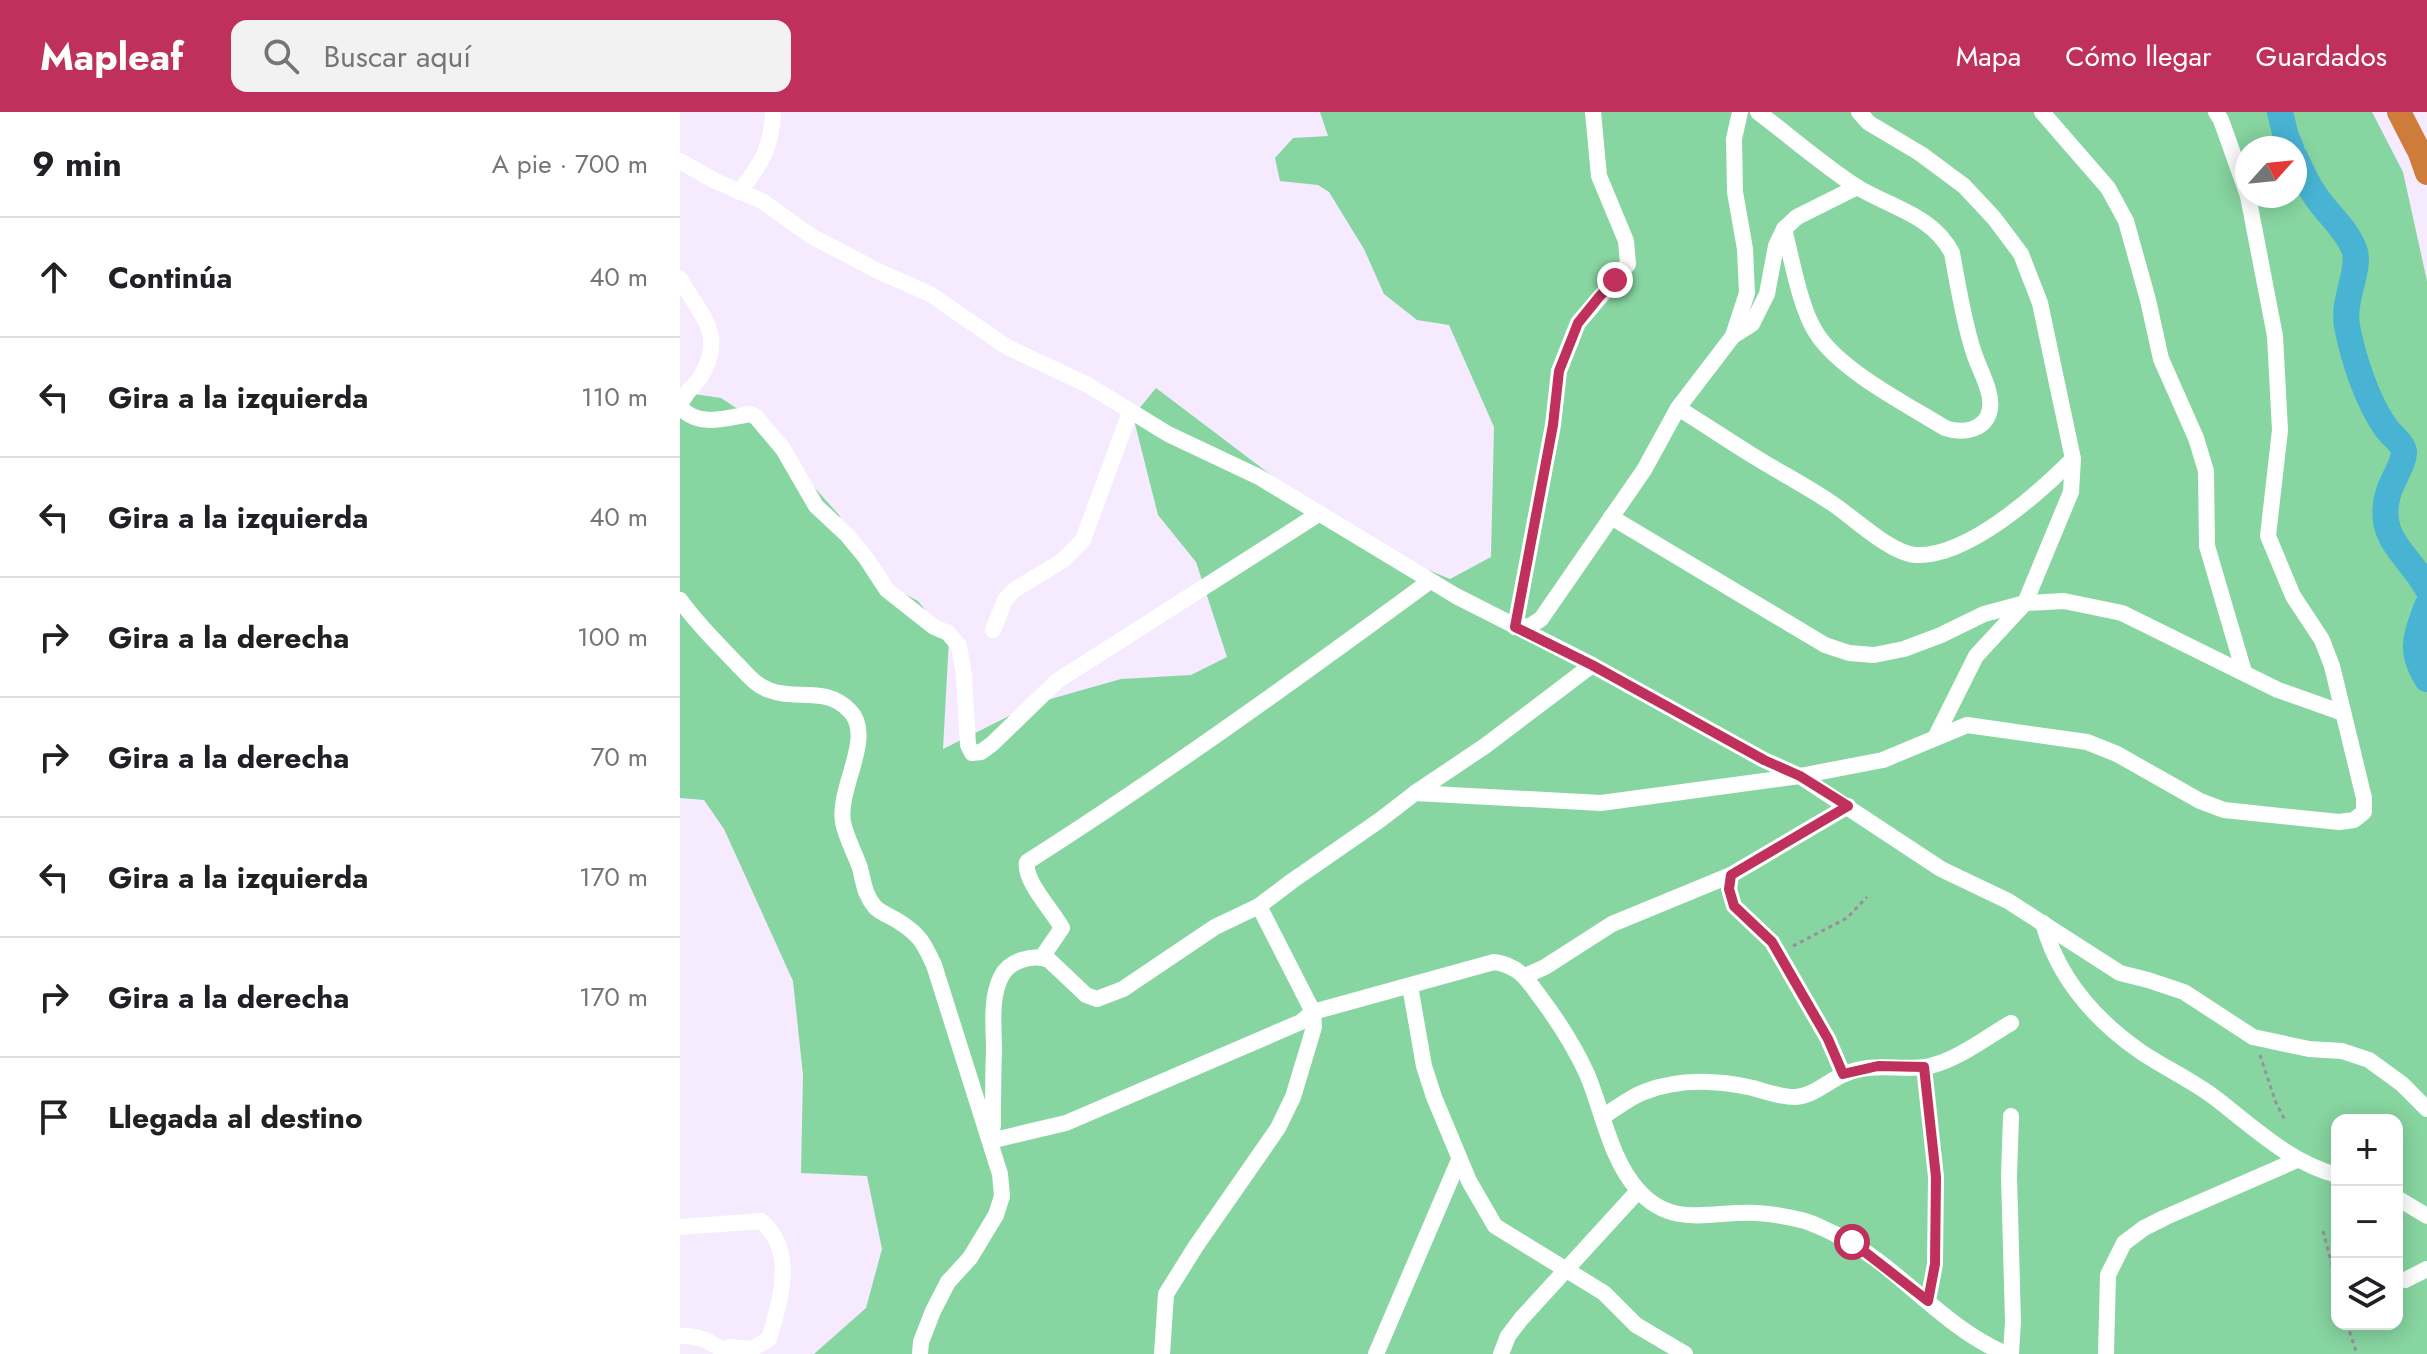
<!DOCTYPE html>
<html lang="es">
<head>
<meta charset="utf-8">
<style>
  :root { --surface:#fff; --page:#f2f2f2; --text:#202124; --muted:#757577; --line:#e0e0e0; --accent:#bf305c }
  body { margin:0; font-family:Jost,sans-serif; background:var(--page); color:var(--text) }
  .controls { position:absolute; right:24px; bottom:24px; display:grid; overflow:hidden; border-radius:16px; box-shadow:0 4px 20px #0003 }
  .controls button { width:72px; height:72px; display:grid; place-items:center; padding:0; border:0; border-bottom:2px solid var(--line); background:var(--surface); color:var(--text); font:40px sans-serif }
  .compass { position:absolute; left:1555px; top:24px; width:72px; height:72px; border-radius:50%; background:var(--surface); box-shadow:0 4px 20px #0003; rotate:63deg }
  .stop { position:absolute; width:24px; height:24px; margin:-18px; border:6px solid #bf305c; border-radius:50%; background:#fff }
  .stop.end { background:#bf305c; border-color:#fff; box-shadow:0 2px 8px #0008 }
  .list { margin:0; padding:0; list-style:none }
  h2 { display:flex; justify-content:space-between; align-items:center; height:104px; margin:0; padding:0 32px; font-size:34px }
  h2 small { font-size:26px; font-weight:400; color:var(--muted) }
  .list li { display:grid; grid-template-columns:52px 1fr auto; gap:24px; align-items:center; box-sizing:border-box; height:120px; padding:0 32px; border-top:2px solid var(--line) }
  .list b { display:block; font-size:30px; white-space:nowrap }
  .list em { font-size:26px; font-style:normal; color:var(--muted) }
  .icon { flex:none; width:44px; height:44px; fill:none; stroke:currentColor; stroke-width:2; stroke-linecap:round; stroke-linejoin:round }
  .map { position:relative; flex:none; width:1747px; height:1242px; overflow:hidden }
  header { display:flex; align-items:center; gap:48px; box-sizing:border-box; height:112px; padding:0 40px; background:var(--accent); color:#fff }
  header strong { font-size:38px }
  nav { display:flex; gap:44px; margin-inline-start:auto; font-size:28px }
  .search { width:560px; height:72px; background:var(--page); display:flex; align-items:center; gap:20px; box-sizing:border-box; padding:0 28px; border-radius:16px; color:var(--muted); font-size:30px }
  main { display:flex }
  aside { flex:1; background:var(--surface) }
  .map>svg:first-child { display:block }
  .forest { fill:#87d5a1; fill-rule:evenodd }
  .lines { fill:none; stroke-linecap:round; stroke-linejoin:round }
  .river { stroke:#48b3d3; stroke-width:26 }
  .path { stroke:#998fa0; stroke-width:3; stroke-dasharray:4 4; stroke-linecap:butt }
  .minor { stroke:#fff; stroke-width:16 }
  .highway { stroke:#ce7c3a; stroke-width:24 }
  .route { stroke:#bf305c; stroke-width:10 }
</style>
</head>
<body>
<header>
<strong>Mapleaf</strong>
<div class="search"><svg class="icon" aria-label="search" viewBox="0 0 24 24"><circle cx="10" cy="10" r="6"/><path d="M15 15l6 6"/></svg>Buscar aquí</div>
<nav><a>Mapa</a><a>Cómo llegar</a><a>Guardados</a></nav>
</header>
<main>
<aside>
<h2>9 min<small>A pie · 700 m</small></h2>
<ul class="list">
<li><svg class="icon" aria-label="ahead" viewBox="0 0 24 24"><path d="M12 20V5M6 11l6-6 6 6"/></svg><div><b>Continúa</b></div><em>40 m</em></li>
<li><svg class="icon" aria-label="left" viewBox="0 0 24 24"><path d="M17 20v-9H6M10 6l-5 5 5 5"/></svg><div><b>Gira a la izquierda</b></div><em>110 m</em></li>
<li><svg class="icon" aria-label="left" viewBox="0 0 24 24"><path d="M17 20v-9H6M10 6l-5 5 5 5"/></svg><div><b>Gira a la izquierda</b></div><em>40 m</em></li>
<li><svg class="icon" aria-label="right" viewBox="0 0 24 24"><path d="M7 20v-9h11M14 6l5 5-5 5"/></svg><div><b>Gira a la derecha</b></div><em>100 m</em></li>
<li><svg class="icon" aria-label="right" viewBox="0 0 24 24"><path d="M7 20v-9h11M14 6l5 5-5 5"/></svg><div><b>Gira a la derecha</b></div><em>70 m</em></li>
<li><svg class="icon" aria-label="left" viewBox="0 0 24 24"><path d="M17 20v-9H6M10 6l-5 5 5 5"/></svg><div><b>Gira a la izquierda</b></div><em>170 m</em></li>
<li><svg class="icon" aria-label="right" viewBox="0 0 24 24"><path d="M7 20v-9h11M14 6l5 5-5 5"/></svg><div><b>Gira a la derecha</b></div><em>170 m</em></li>
<li><svg class="icon" aria-label="arrive" viewBox="0 0 24 24"><path d="M6 21V4h12l-3 4 3 4H6"/></svg><div><b>Llegada al destino</b></div></li>
</ul>
</aside>
<div class="map">
<svg width="1747" height="1242" viewBox="0 0 1747 1242">
  <rect width="100%" height="100%" fill="#f6eaff"/>
  <path class="forest" d="M640,0H1692L1723,60L1747,169V1242H134L186,1196L202,1137L187,1064L121,1061L123,963L113,869L44,717L24,688L0,686V280L41,286L73,307L159,403L190,464L238,489L269,527L263,637L353,592L441,567L511,563L547,545L516,450L478,403L453,304L476,276L678,429L770,467L811,445L814,315L769,213L737,208L704,182L684,137L649,80L638,73L600,69L595,46L613,26L648,24ZM1567,36H1615V84H1567ZM1657,1008H1717V1212H1657Z"/>
  <g class="lines">
    <g class="river">
      <polyline points="1600,0 1606,25 1611,36"/>
      <path d="M1615,45C1621,58 1627,72 1635,83C1647,102 1666,116 1674,137C1682,155 1662,187 1667,214C1673,246 1687,289 1706,316C1711,323 1723,331 1724,340C1724,351 1713,367 1709,379C1694,426 1728,441 1747,476"/>
      <path d="M1747,494C1737,523 1728,537 1747,567"/>
    </g>
    <g class="path">
      <polyline points="1113,834 1167,806 1187,785"/>
      <polyline points="1580,943 1596,991 1606,1010"/>
      <polyline points="1643,1119 1657,1172"/>
      <polyline points="1667,1212 1677,1242"/>
    </g>
    <g class="minor">
      <path d="M1078,0C1111,25 1143,53 1177,75C1212,96 1252,103 1272,141C1278,173 1283,207 1293,238C1298,256 1313,279 1310,297C1306,319 1282,322 1265,316C1228,293 1161,259 1137,222C1120,197 1112,147 1104,117"/>
      <polyline points="1179,0 1189,11 1241,42 1284,74 1314,106 1341,142 1360,191 1393,347 1391,380 1345,491 1296,544 1256,624"/>
      <polyline points="1362,0 1428,76 1446,109 1468,188 1481,247 1516,326 1526,359 1527,434 1564,560"/>
      <polyline points="1536,0 1541,8 1567,81"/>
      <polyline points="0,49 35,69 82,89 131,124 200,160 250,182 327,235 408,273 488,322 579,365 776,484 912,553 1084,648 1120,664 1203,648 1287,613 1407,630 1437,642 1520,689 1544,698 1659,710 1674,708 1684,700 1684,686 1652,554 1642,528 1613,484 1588,424 1600,318 1595,224 1568,84"/>
      <path d="M59,80C81,53 92,35 93,0"/>
      <path d="M0,167C21,204 46,223 21,264C13,276 3,282 0,295C19,316 46,306 70,302L76,305L103,337L136,394L167,423L186,446L207,478L254,515L268,521L279,534L284,563L288,633L292,641L301,640L312,632L377,569L640,401"/>
      <polyline points="1053,224 1067,181 1065,137 1055,80 1054,27 1060,0"/>
      <path d="M998,296C1024,312 1049,329 1075,345C1101,361 1128,375 1153,392C1174,406 1210,441 1235,443C1287,446 1358,382 1393,347"/>
      <polyline points="931,405 1145,533 1169,541 1194,543 1224,537 1261,523 1304,502 1345,491 1384,489 1442,501 1598,578 1663,601"/>
      <path d="M0,488C18,513 36,530 57,552C67,562 75,573 89,578C115,589 146,573 170,599C195,625 157,676 163,710C166,726 175,741 180,756C184,771 184,782 195,795C202,802 213,805 221,811C241,824 244,832 254,853L320,1062L322,1084L316,1103L290,1146L268,1170L253,1199L241,1230L240,1242"/>
      <polyline points="835,515 850,514 861,507 964,358 998,296 1053,224 1072,212 1087,182 1096,134 1104,117 1117,105 1177,75"/>
      <polyline points="835,515 873,313 879,259 898,211 948,152 946,129 919,64 913,0"/>
      <polyline points="313,518 325,488 334,478 382,449 403,428 450,300"/>
      <path d="M912,553L805,634L735,681L700,708L612,769L579,794L535,815L443,877L417,887L406,883L369,848C353,842 329,848 321,865C310,887 314,915 314,939C313,964 313,988 313,1013L310,1029L386,1011L621,910L633,900L814,850C841,854 848,869 863,889C880,912 895,936 907,962C923,1000 930,1047 958,1078C993,1118 1033,1098 1077,1101C1092,1102 1110,1105 1125,1109C1135,1112 1144,1117 1153,1121C1218,1152 1260,1214 1326,1242"/>
      <polyline points="735,681 921,691 1120,664 1261,757 1328,789 1440,861 1468,868 1504,880 1573,925 1629,937 1662,939 1689,948 1722,972 1747,997"/>
      <polyline points="1051,763 1049,777 1054,794 1092,830 1148,927 1163,962"/>
      <path d="M1363,811C1378,866 1415,908 1461,940C1485,956 1511,968 1534,985C1572,1014 1610,1051 1657,1063"/>
      <path d="M362,845L382,816C373,799 343,768 347,750C485,662 618,566 750,469"/>
      <polyline points="845,864 865,855 932,812 1051,763 1168,694"/>
      <polyline points="730,874 744,954 754,985 789,1069 815,1114 924,1181 956,1213 1005,1242"/>
      <polyline points="1244,955 1256,1065 1255,1152 1248,1189"/>
      <polyline points="1331,1004 1329,1064 1333,1209 1331,1242"/>
      <path d="M922,1005C936,997 950,985 964,980C999,966 1037,968 1073,976C1087,980 1100,985 1115,985C1134,984 1149,968 1165,962C1194,949 1222,960 1250,954C1279,947 1305,926 1331,911"/>
      <polyline points="1717,1086 1747,1104"/>
      <path d="M0,1115L81,1109C117,1139 100,1188 89,1227L72,1237L49,1235L43,1239"/>
      <polyline points="1725,1168 1747,1157"/>
      <path d="M0,1224C20,1223 32,1230 47,1242"/>
      <polyline points="482,1242 486,1182 516,1134 598,1016 613,985 629,932 634,915 633,900 579,794"/>
      <polyline points="696,1242 779,1048"/>
      <polyline points="821,1242 828,1224 841,1207 958,1079"/>
      <polyline points="1426,1242 1428,1163 1444,1131 1464,1116 1486,1105 1617,1048"/>
    </g>
    <polyline class="highway" points="1719,0 1740,41 1747,61"/>
  </g>
  <g class="lines">
    <polyline class="route" points="935,168 919,185 898,211 879,259 873,313 835,515 912,553 1084,648 1120,664 1168,694 1051,763 1049,777 1054,794 1092,830 1148,927 1163,962 1198,954 1244,955 1256,1065 1255,1152 1248,1189 1172,1130"/>
  </g>
</svg>
<div class="controls">
<button>+</button>
<button>−</button>
<button><svg class="icon" aria-label="layers" viewBox="0 0 24 24"><path d="M12 4l9 5-9 5-9-5zM3 14l9 5 9-5"/></svg></button>
</div>
<svg class="compass" viewBox="-18 -18 36 36"><path d="M0-13l5 13h-10z" fill="#e53935"/><path d="M0 13l5-13h-10z" fill="#757577"/></svg>
<div class="stop" style="left:1172px;top:1130px"></div>
<div class="stop end" style="left:935px;top:168px"></div>
</div>
</main>
</body>
</html>
